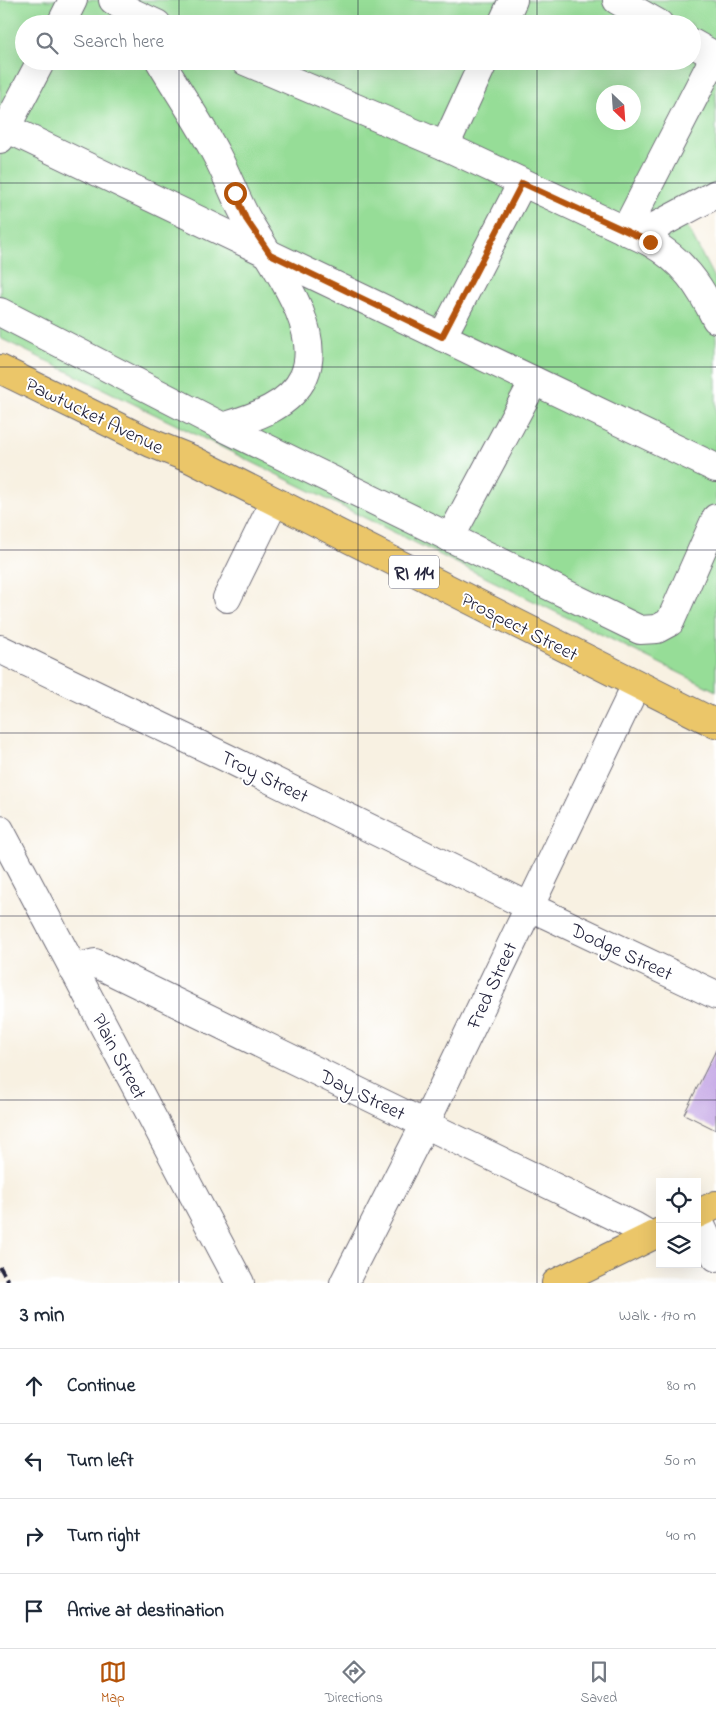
<!DOCTYPE html>
<html lang="en">
<head>
<meta charset="utf-8">
<style>
  :root { --surface:#fff; --page:#f2f2f3; --text:#1f2937; --muted:#747a83; --line:#e0e1e3; --accent:#b45309 }
  body { margin:0; font-family:"Indie Flower",sans-serif; background:var(--page); color:var(--text) }
  .controls { position:absolute; right:15px; bottom:15px; display:grid; overflow:hidden; border-radius:0px; box-shadow:0 5px 20px #0002 }
  .controls button { width:45px; height:45px; display:grid; place-items:center; padding:0; border:0; border-bottom:1px solid var(--line); background:var(--surface); color:var(--text); font:25px sans-serif }
  .compass { position:absolute; left:596px; top:85px; width:45px; height:45px; border-radius:50%; background:var(--surface); box-shadow:0 5px 20px #0002; rotate:155deg }
  .stop { position:absolute; width:15px; height:15px; margin:-11px; border:4px solid #b45309; border-radius:50%; background:#fff }
  .stop.end { background:#b45309; border-color:#fff; box-shadow:0 1px 5px #0008 }
  .list { margin:0; padding:0; list-style:none }
  h2 { display:flex; justify-content:space-between; align-items:center; height:65px; margin:0; padding:0 20px; font-size:21px }
  h2 small { font-size:16px; font-weight:400; color:var(--muted) }
  .list li { display:grid; grid-template-columns:32px 1fr auto; gap:15px; align-items:center; box-sizing:border-box; height:75px; padding:0 20px; border-top:1px solid var(--line) }
  .list b { display:block; font-size:19px; white-space:nowrap }
  .list em { font-size:16px; font-style:normal; color:var(--muted) }
  .icon { flex:none; width:28px; height:28px; fill:none; stroke:currentColor; stroke-width:2; stroke-linecap:round; stroke-linejoin:round }
  .map { position:relative; flex:none; width:716px; height:1283px; overflow:hidden }
  .search { position:absolute; background:var(--surface); box-shadow:0 5px 20px #0002; left:15px; right:15px; top:15px; height:55px; display:flex; align-items:center; gap:12px; box-sizing:border-box; padding:0 18px; border-radius:28px; color:var(--muted); font-size:19px }
  .sheet { height:365px; background:var(--surface) }
  nav { display:flex; justify-content:space-around; align-items:center; box-sizing:border-box; height:70px; border-top:1px solid var(--line); background:var(--surface); font-size:14px; color:var(--muted) }
  nav a { display:grid; justify-items:center; gap:2px }
  nav .on { color:var(--accent) }
  .map>svg:first-child { display:block }
  .green { fill:#96dd97; stroke:#5c8069; fill-rule:evenodd }
  .building { fill:#c8ace7 }
  .lines { fill:none; stroke-linecap:round; stroke-linejoin:round }
  .minor-casing { stroke:#6d6a75; stroke-width:30 }
  .major-casing { stroke:#6d6a75; stroke-width:30 }
  .minor { stroke:#fff; stroke-width:28 }
  .major { stroke:#ebc669; stroke-width:28 }
  .rail { stroke:#22223b; stroke-width:4; stroke-dasharray:8 4; stroke-linecap:butt }
  .route { stroke:#b45309; stroke-width:6 }
  .grid { fill:none; stroke:#22223b; stroke-width:1; stroke-opacity:0.55 }
  .labels { text-anchor:middle; stroke-width:4; stroke-linejoin:round; paint-order:stroke }
  .shield { fill:#fff; stroke:#646476; stroke-width:1 }
  .shield-label { font-size:19px; font-weight:bold; fill:#22223b }
  .street-label { font-size:20px; fill:#22223b; stroke:#fff }
</style>
</head>
<body>
<div class="map">
<svg width="716" height="1283" viewBox="0 0 716 1283">
  <rect width="100%" height="100%" fill="#fff"/>
  <filter id="ink" filterUnits="userSpaceOnUse"><feTurbulence type="fractalNoise" baseFrequency=".02" numOctaves="2"/><feDisplacementMap in="SourceGraphic" scale="10" xChannelSelector="R" yChannelSelector="G"/><feConvolveMatrix kernelMatrix="1 2 1 2 8 2 1 2 1" color-interpolation-filters="sRGB"/></filter>
  <filter id="wash" filterUnits="userSpaceOnUse"><feTurbulence type="fractalNoise" baseFrequency=".0096" numOctaves="4" result="noise"/><feDisplacementMap in="SourceGraphic" scale="20" xChannelSelector="R" yChannelSelector="G"/><feGaussianBlur stdDeviation="1.12" result="paint"/><feColorMatrix in="noise" values="0 0 0 0 0 0 0 0 0 0 0 0 0 0 0 0 0 1.4 0 .05"/><feComposite in="paint" operator="in"/></filter>
  <g filter="url(#wash)">
    <rect width="100%" height="100%" fill="#f8f1e2"/>
    <path class="green" d="M0,0H716V204L684,220L716,282V691L0,338ZM24,24H692V61H24ZM604,92H634V122H604Z"/>
    <g id="blocks">
      <polygon class="building" points="716,1050 716,1130 684,1114"/>
    </g>
  </g>
  <g filter="url(#ink)">
    <use href="#blocks" fill-opacity="0" stroke="#6d6a75" stroke-width="1"/>
    <g class="lines">
      <g class="minor-casing">
        <g id="minor">
          <polyline points="113,0 131,12 157,24"/>
          <polyline points="617,0 659,24"/>
          <polyline points="61,24 73,0"/>
          <polyline points="502,24 513,0"/>
          <polyline points="692,43 715,56"/>
          <path d="M160,61C179,93 200,123 217,156C228,177 236,200 248,221C270,260 325,328 304,376C290,407 252,418 223,427"/>
          <path d="M245,61L445,146L650,242C683,261 699,284 716,319"/>
          <polyline points="0,125 716,468"/>
          <polyline points="0,139 41,61"/>
          <polyline points="445,146 484,61"/>
          <polyline points="625,231 716,54"/>
          <polyline points="650,242 658,225 716,194"/>
          <polyline points="0,312 223,427 640,630 657,629 670,622 716,518"/>
          <polyline points="442,337 522,183"/>
          <polyline points="450,538 534,381"/>
          <polyline points="227,598 274,502"/>
          <polyline points="0,649 227,758 528,906 716,995"/>
          <polyline points="0,830 240,1283"/>
          <polyline points="73,969 95,963 634,1226 651,1236"/>
          <polyline points="697,1217 716,1257"/>
          <polyline points="344,1283 425,1124 636,685"/>
        </g>
      </g>
      <g class="major-casing">
        <g id="major">
          <polyline points="0,369 151,443 191,459 716,724"/>
          <polyline points="697,1214 716,1205"/>
          <polyline points="556,1283 660,1232"/>
        </g>
      </g>
      <use href="#minor" class="minor"/>
      <use href="#major" class="major"/>
      <polyline class="rail" points="0,1267 9,1283"/>
    </g>
  </g>
  <g class="lines" filter="url(#ink)">
    <polyline class="route" points="235,193 246,219 270,254 442,337 522,183 650,242"/>
  </g>
  <path class="grid" d="M179,0V24M358,0V24M537,0V24M179,61V1283M358,61V1283M537,61V1283M0,183H716M0,367H716M0,550H716M0,733H716M0,916H716M0,1100H716"/>
  <g class="labels">
    <rect class="shield" x="389" y="555.5" width="50" height="33" rx="4"/>
    <g class="shield-label">
      <text x="414" y="579">RI 114</text>
    </g>
    <g class="street-label">
      <text transform="translate(95 415) rotate(26)" y="7">Pawtucket Avenue</text>
      <text transform="translate(520 626) rotate(27)" y="7">Prospect Street</text>
      <text transform="translate(265 776) rotate(26)" y="7">Troy Street</text>
      <text transform="translate(622 951) rotate(25)" y="7">Dodge Street</text>
      <text transform="translate(491 985) rotate(-65)" y="7">Fred Street</text>
      <text transform="translate(120 1056) rotate(62)" y="7">Plain Street</text>
      <text transform="translate(363 1094) rotate(26)" y="7">Day Street</text>
    </g>
  </g>
</svg>
<div class="controls">
<button><svg class="icon" aria-label="locate" viewBox="0 0 24 24"><circle cx="12" cy="12" r="6"/><path d="M12 2v4M12 18v4M2 12h4M18 12h4"/></svg></button>
<button><svg class="icon" aria-label="layers" viewBox="0 0 24 24"><path d="M12 4l9 5-9 5-9-5zM3 14l9 5 9-5"/></svg></button>
</div>
<svg class="compass" viewBox="-18 -18 36 36"><path d="M0-13l5 13h-10z" fill="#e53935"/><path d="M0 13l5-13h-10z" fill="#747a83"/></svg>
<div class="stop" style="left:235px;top:193px"></div>
<div class="stop end" style="left:650px;top:242px"></div>
<div class="search"><svg class="icon" aria-label="search" viewBox="0 0 24 24"><circle cx="10" cy="10" r="6"/><path d="M15 15l6 6"/></svg>Search here</div>
</div>
<section class="sheet">
<h2>3 min<small>Walk · 170 m</small></h2>
<ul class="list">
<li><svg class="icon" aria-label="ahead" viewBox="0 0 24 24"><path d="M12 20V5M6 11l6-6 6 6"/></svg><div><b>Continue</b></div><em>80 m</em></li>
<li><svg class="icon" aria-label="left" viewBox="0 0 24 24"><path d="M17 20v-9H6M10 6l-5 5 5 5"/></svg><div><b>Turn left</b></div><em>50 m</em></li>
<li><svg class="icon" aria-label="right" viewBox="0 0 24 24"><path d="M7 20v-9h11M14 6l5 5-5 5"/></svg><div><b>Turn right</b></div><em>40 m</em></li>
<li><svg class="icon" aria-label="arrive" viewBox="0 0 24 24"><path d="M6 21V4h12l-3 4 3 4H6"/></svg><div><b>Arrive at destination</b></div></li>
</ul>
</section>
<nav>
<a class="on"><svg class="icon" aria-label="map" viewBox="0 0 24 24"><path d="M3 6l6-2 6 2 6-2v14l-6 2-6-2-6 2zM9 4v14M15 6v14"/></svg>Map</a>
<a><svg class="icon" aria-label="directions" viewBox="0 0 24 24"><path d="M12 3l9 9-9 9-9-9zM9 14v-3h6M13 9l2 2-2 2"/></svg>Directions</a>
<a><svg class="icon" aria-label="saved" viewBox="0 0 24 24"><path d="M7 4h10v16l-5-4-5 4z"/></svg>Saved</a>
</nav>
</body>
</html>
